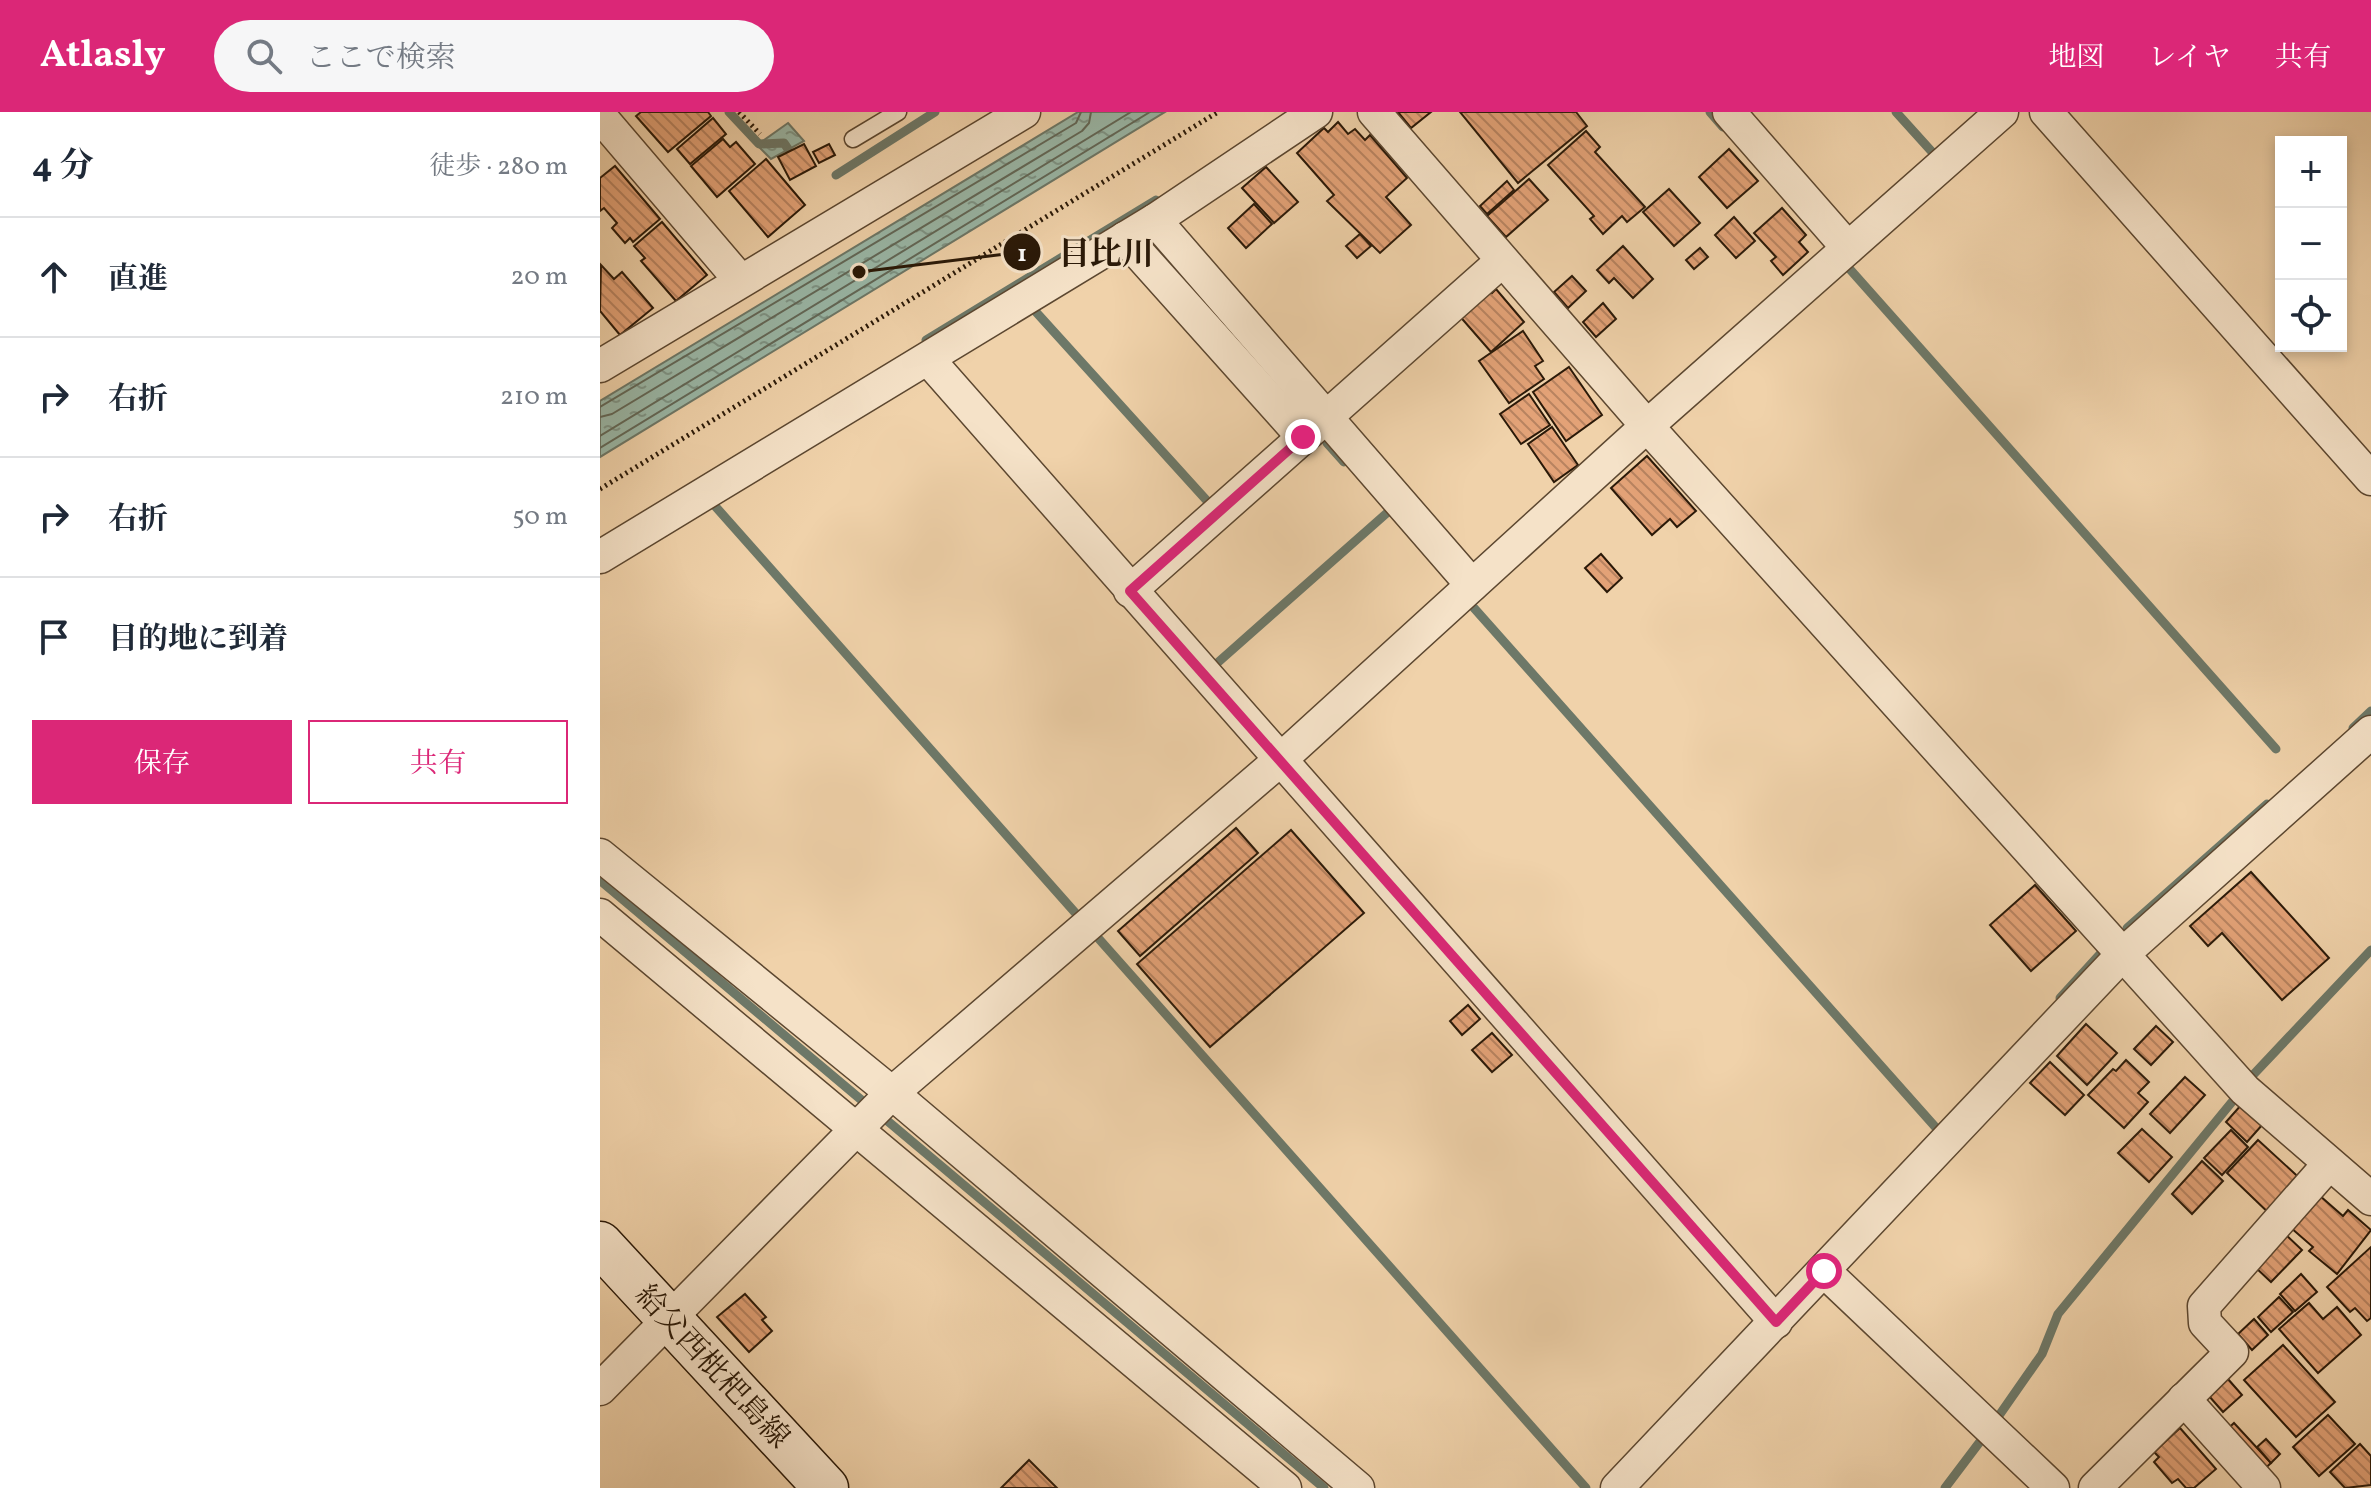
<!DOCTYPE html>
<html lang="ja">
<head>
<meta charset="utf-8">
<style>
  :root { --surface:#fff; --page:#f6f6f7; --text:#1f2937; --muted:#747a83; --line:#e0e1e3; --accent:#db2777 }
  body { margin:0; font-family:Vollkorn,"Noto Serif JP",serif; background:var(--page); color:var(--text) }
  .controls { position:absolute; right:24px; top:24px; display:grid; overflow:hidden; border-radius:0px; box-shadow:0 4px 12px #0003 }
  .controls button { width:72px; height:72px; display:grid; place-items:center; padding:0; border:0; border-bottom:2px solid var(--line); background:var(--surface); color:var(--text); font:40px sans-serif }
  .stop { position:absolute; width:24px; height:24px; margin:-18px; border:6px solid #db2777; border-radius:50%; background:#fff }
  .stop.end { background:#db2777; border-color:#fff; box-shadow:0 2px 8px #0008 }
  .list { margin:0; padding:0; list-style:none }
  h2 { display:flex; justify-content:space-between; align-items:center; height:104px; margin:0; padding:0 32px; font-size:34px }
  h2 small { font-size:26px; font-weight:400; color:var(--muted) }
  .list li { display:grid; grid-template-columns:52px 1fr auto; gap:24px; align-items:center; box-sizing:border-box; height:120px; padding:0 32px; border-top:2px solid var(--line) }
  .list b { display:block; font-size:30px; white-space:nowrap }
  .list em { font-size:26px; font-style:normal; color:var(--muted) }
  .actions { display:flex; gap:16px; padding:24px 32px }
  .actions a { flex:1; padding:18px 0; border:2px solid var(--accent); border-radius:0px; text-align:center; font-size:28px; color:var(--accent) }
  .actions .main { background:var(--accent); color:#fff }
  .icon { flex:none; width:44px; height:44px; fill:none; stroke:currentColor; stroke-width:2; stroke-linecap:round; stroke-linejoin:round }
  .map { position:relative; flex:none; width:1771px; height:1376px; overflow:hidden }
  header { display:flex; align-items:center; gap:48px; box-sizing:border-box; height:112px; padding:0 40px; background:var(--accent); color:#fff }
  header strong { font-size:38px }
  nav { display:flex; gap:44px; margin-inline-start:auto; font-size:28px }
  .search { width:560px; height:72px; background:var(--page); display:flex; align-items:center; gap:20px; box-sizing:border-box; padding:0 28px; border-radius:44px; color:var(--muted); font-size:30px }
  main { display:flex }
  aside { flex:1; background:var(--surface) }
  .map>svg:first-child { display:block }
  .water { fill:url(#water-ripples); stroke:#6d7868; stroke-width:2 }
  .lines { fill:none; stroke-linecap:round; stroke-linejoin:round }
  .shore { stroke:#626858; stroke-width:2 }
  .stream { stroke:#6d7868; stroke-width:9 }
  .building { fill:url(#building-back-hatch); stroke:#2a1908; stroke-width:2 }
  .lane-casing { stroke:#5c4730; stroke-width:19 }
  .street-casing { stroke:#5c4730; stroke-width:35 }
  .secondary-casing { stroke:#2a1908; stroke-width:47 }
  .path { stroke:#2a1908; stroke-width:5; stroke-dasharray:2 4; stroke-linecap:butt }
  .lane { stroke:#f5e2c8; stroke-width:16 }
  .street { stroke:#f5e2c8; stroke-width:32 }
  .secondary { stroke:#f5e2c8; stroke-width:44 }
  .route { stroke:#db2777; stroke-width:10 }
  .labels { text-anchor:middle; stroke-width:6; stroke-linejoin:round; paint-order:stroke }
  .street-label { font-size:30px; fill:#2a1908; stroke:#f5e2c8 }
  .leader { fill:none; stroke:#2a1908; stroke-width:3 }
  .callout-dot { fill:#2a1908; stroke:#f5e2c8; stroke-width:3 }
  .mark-label { font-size:24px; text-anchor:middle; font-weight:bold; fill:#fff }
  .callout-label { font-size:32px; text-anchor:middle; font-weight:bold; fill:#2a1908; stroke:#f5e2c8; stroke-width:6; stroke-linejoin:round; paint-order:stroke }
</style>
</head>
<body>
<header>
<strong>Atlasly</strong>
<div class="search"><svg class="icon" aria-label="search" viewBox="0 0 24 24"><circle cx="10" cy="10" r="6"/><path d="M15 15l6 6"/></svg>ここで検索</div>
<nav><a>地図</a><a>レイヤ</a><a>共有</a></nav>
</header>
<main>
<aside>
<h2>4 分<small>徒歩 · 280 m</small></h2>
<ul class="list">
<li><svg class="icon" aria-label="ahead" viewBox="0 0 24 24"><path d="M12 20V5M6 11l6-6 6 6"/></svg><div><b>直進</b></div><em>20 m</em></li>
<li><svg class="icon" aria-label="right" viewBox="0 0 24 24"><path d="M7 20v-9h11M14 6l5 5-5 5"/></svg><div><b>右折</b></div><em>210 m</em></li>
<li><svg class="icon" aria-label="right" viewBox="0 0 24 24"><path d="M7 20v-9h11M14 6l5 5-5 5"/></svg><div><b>右折</b></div><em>50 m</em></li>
<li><svg class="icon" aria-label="arrive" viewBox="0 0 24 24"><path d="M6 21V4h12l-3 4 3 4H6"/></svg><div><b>目的地に到着</b></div></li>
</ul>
<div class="actions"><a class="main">保存</a><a>共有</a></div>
</aside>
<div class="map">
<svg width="1771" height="1376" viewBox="0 0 1771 1376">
  <defs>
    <pattern id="water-ripples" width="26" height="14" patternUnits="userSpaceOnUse" patternTransform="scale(2)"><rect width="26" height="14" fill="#9ab8a8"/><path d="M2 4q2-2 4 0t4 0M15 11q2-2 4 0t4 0" fill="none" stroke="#7e9587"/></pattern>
    <pattern id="building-back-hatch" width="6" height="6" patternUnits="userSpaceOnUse" patternTransform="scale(2)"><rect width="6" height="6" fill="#e3a277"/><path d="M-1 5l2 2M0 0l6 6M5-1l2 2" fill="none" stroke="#b88360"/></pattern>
  </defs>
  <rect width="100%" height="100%" fill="#f0d2aa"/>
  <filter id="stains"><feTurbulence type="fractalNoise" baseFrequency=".0025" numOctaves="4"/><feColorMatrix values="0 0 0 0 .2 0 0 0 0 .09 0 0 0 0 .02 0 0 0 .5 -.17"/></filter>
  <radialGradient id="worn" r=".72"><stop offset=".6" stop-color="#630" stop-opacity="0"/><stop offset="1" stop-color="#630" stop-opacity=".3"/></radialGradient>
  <g class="water">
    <polygon points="478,0 565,0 0,345 0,289"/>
    <polygon points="188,11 204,29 171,47 157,33"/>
  </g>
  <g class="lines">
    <g class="shore">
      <polyline points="0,295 476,11 481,0"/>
      <polyline points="0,305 12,302 482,19 489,11 491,0"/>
      <polyline points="0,324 531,0"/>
      <polyline points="0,336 550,0"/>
    </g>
    <g class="stream">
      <polyline points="129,0 159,32 184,31 188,37"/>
      <polyline points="1110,0 1123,15"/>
      <polyline points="1296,0 1333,41"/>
      <polyline points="236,63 335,0"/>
      <polyline points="1247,154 1676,637"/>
      <polyline points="436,200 609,391"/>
      <polyline points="326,228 556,88"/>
      <polyline points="727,331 744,350"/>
      <polyline points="115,394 479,805"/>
      <polyline points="874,496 1338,1018"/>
      <polyline points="615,553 788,400"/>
      <polyline points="1753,616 1771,599"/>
      <polyline points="2,770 265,991"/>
      <polyline points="1527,816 1667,692"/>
      <polyline points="499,827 986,1376"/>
      <polyline points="1460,886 1501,841"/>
      <polyline points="1653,963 1771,838"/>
      <polyline points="284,1006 724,1376"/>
      <polyline points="1398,1305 1442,1242 1458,1202 1636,985"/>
      <polyline points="1345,1376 1382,1327"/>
    </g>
  </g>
  <g class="building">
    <polygon points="41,0 108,0 111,4 68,40 36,4"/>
    <polygon points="798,0 831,0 811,16"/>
    <polygon points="860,0 976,0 987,14 918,71"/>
    <polygon points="113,6 126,22 90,52 77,37"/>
    <polygon points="738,10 748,22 755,17 765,28 770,23 807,66 786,85 811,113 780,141 727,89 734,83 697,41 724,16 728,20"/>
    <polygon points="986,19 1000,35 995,40 1045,95 1027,110 1022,104 1003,122 990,107 994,104 948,53"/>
    <polygon points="123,27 130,35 136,30 155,52 117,85 91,54"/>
    <polygon points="204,32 216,54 190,68 178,45"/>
    <polygon points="229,32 235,43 219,51 213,40"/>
    <polygon points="1129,37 1158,69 1127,96 1099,65"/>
    <polygon points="166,47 205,93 168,125 129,79"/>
    <polygon points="15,54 60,107 33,130 30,126 25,131 12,116 17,111 4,96 0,99 0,66"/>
    <polygon points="666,55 698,90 674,111 642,76"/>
    <polygon points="929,67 948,88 906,125 887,104"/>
    <polygon points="907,69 914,78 887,102 880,94"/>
    <polygon points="1069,77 1100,111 1074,134 1043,100"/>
    <polygon points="654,92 672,112 646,136 628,116"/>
    <polygon points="1182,96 1206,123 1199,130 1208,140 1183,163 1171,149 1176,145 1154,121"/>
    <polygon points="1134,105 1155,129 1136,146 1115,123"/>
    <polygon points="62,110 107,163 76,189 41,149 45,146 34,134"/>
    <polygon points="760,122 771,134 757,146 746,134"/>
    <polygon points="1023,134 1053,167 1033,186 1014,166 1009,171 997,158"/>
    <polygon points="1100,136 1108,145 1094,157 1086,148"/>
    <polygon points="1,153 14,167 22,160 53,196 20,223 0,199"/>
    <polygon points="972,164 986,179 968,196 954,180"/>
    <polygon points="886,175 892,181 896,177 924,210 891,240 857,201"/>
    <polygon points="1003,191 1016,207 996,225 983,210"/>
    <polygon points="923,219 943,249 935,254 944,267 909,291 879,249"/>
    <polygon points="969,255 1002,303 966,329 933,280"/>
    <polygon points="929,282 950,313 921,332 900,302"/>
    <polygon points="952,315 978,353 954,370 928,332"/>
    <polygon points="1047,344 1096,399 1077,415 1070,407 1052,423 1011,376"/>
    <polygon points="1001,442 1022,466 1007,480 985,456"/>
    <polygon points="636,716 658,741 540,844 518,819"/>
    <polygon points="691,718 764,801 610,935 537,852"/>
    <polygon points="1651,760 1729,846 1682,888 1622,821 1608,834 1590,814"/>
    <polygon points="1435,773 1476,819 1431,859 1390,813"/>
    <polygon points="868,893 880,907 862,923 850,909"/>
    <polygon points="1486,912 1517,941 1487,973 1457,944"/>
    <polygon points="1556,914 1573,930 1551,953 1534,937"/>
    <polygon points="892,921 912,943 892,960 872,938"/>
    <polygon points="1526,948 1549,970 1538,981 1548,990 1524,1016 1488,983 1513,957 1516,959"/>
    <polygon points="1450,950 1484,983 1465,1003 1430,971"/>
    <polygon points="1585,965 1605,983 1570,1021 1550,1002"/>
    <polygon points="1642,992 1663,1012 1647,1030 1626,1010"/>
    <polygon points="1542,1017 1572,1045 1549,1070 1518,1041"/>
    <polygon points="1631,1018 1648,1035 1622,1063 1604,1046"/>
    <polygon points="1658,1028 1706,1072 1674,1106 1627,1061"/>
    <polygon points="1602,1049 1623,1069 1592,1102 1572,1082"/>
    <polygon points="1719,1083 1743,1104 1748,1098 1771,1118 1737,1162 1709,1139 1713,1135 1691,1116"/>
    <polygon points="1684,1121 1702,1138 1671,1170 1654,1154"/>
    <polygon points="1771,1135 1771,1206 1767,1209 1755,1196 1750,1200 1727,1175"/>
    <polygon points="1701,1162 1717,1180 1695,1199 1680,1182"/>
    <polygon points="145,1182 166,1205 162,1208 172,1219 149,1240 117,1205"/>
    <polygon points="1679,1185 1693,1200 1671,1220 1658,1205"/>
    <polygon points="1709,1191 1723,1207 1737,1195 1761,1223 1718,1261 1679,1217"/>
    <polygon points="1654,1207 1668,1223 1652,1238 1638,1222"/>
    <polygon points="1683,1233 1735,1290 1696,1325 1644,1268"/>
    <polygon points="1628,1267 1642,1283 1623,1300 1609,1284"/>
    <polygon points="1728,1303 1755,1332 1719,1364 1693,1335"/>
    <polygon points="1634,1311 1671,1351 1657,1364 1621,1323"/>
    <polygon points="1580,1316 1616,1357 1594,1376 1586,1376 1578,1367 1572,1371 1554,1350 1559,1345 1554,1340"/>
    <polygon points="1666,1327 1680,1342 1671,1351 1657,1335"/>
    <polygon points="1760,1332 1771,1344 1771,1373 1745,1376 1730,1360"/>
    <polygon points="429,1348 457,1376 401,1376"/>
  </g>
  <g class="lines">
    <g class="lane-casing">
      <polyline id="lane" points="253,27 298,0"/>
    </g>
    <g class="street-casing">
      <g id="street">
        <polyline points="774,0 1047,314 1645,978 1771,1087"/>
        <polyline points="1129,0 1248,136"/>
        <polyline points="1446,0 1771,367"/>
        <polyline points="0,4 140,168"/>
        <polyline points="555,108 872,473"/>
        <polyline points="525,126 703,325"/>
        <polyline points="328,247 1176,1210"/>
        <polyline points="0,254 424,0"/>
        <polyline points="0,445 555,108 716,0"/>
        <polyline points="530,479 902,149"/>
        <polyline points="0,743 292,981 758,1376"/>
        <polyline points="0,803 685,1376"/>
        <polyline points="1224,1159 1453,1376"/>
        <polyline points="0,1277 292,981 679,649 1047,314 1402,0"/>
        <polyline points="1584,1287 1664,1376"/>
        <polyline points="1017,1376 1523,842 1771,620"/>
        <polyline points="1495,1376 1632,1240 1605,1211 1604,1194 1729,1052"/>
      </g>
    </g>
    <g class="secondary-casing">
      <polyline id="secondary" points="0,1132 226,1376"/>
    </g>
    <g class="path">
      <polyline points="139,0 160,22"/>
      <polyline points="0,377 618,0"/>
    </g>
    <use href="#lane" class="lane"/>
    <use href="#street" class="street"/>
    <use href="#secondary" class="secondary"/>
  </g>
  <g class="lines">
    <polyline class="route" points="703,325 530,479 1176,1210 1224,1159"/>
  </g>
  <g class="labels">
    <g class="street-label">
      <text transform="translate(113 1254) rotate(47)" y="10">給父西枇杷島線</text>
    </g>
  </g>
  <path class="leader" d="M259 160L422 140"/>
  <g class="callout-dot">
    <circle cx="259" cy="160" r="8"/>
    <circle cx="422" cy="140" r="20"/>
  </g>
  <g class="mark-label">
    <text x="422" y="149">1</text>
  </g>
  <g class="callout-label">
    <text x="506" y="152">目比川</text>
  </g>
  <rect width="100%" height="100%" filter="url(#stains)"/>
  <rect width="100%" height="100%" fill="url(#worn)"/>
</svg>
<div class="controls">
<button>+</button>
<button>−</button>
<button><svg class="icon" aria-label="locate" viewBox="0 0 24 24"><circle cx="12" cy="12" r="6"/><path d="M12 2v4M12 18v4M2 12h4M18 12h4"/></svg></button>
</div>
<div class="stop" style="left:1224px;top:1159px"></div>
<div class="stop end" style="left:703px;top:325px"></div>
</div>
</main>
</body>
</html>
